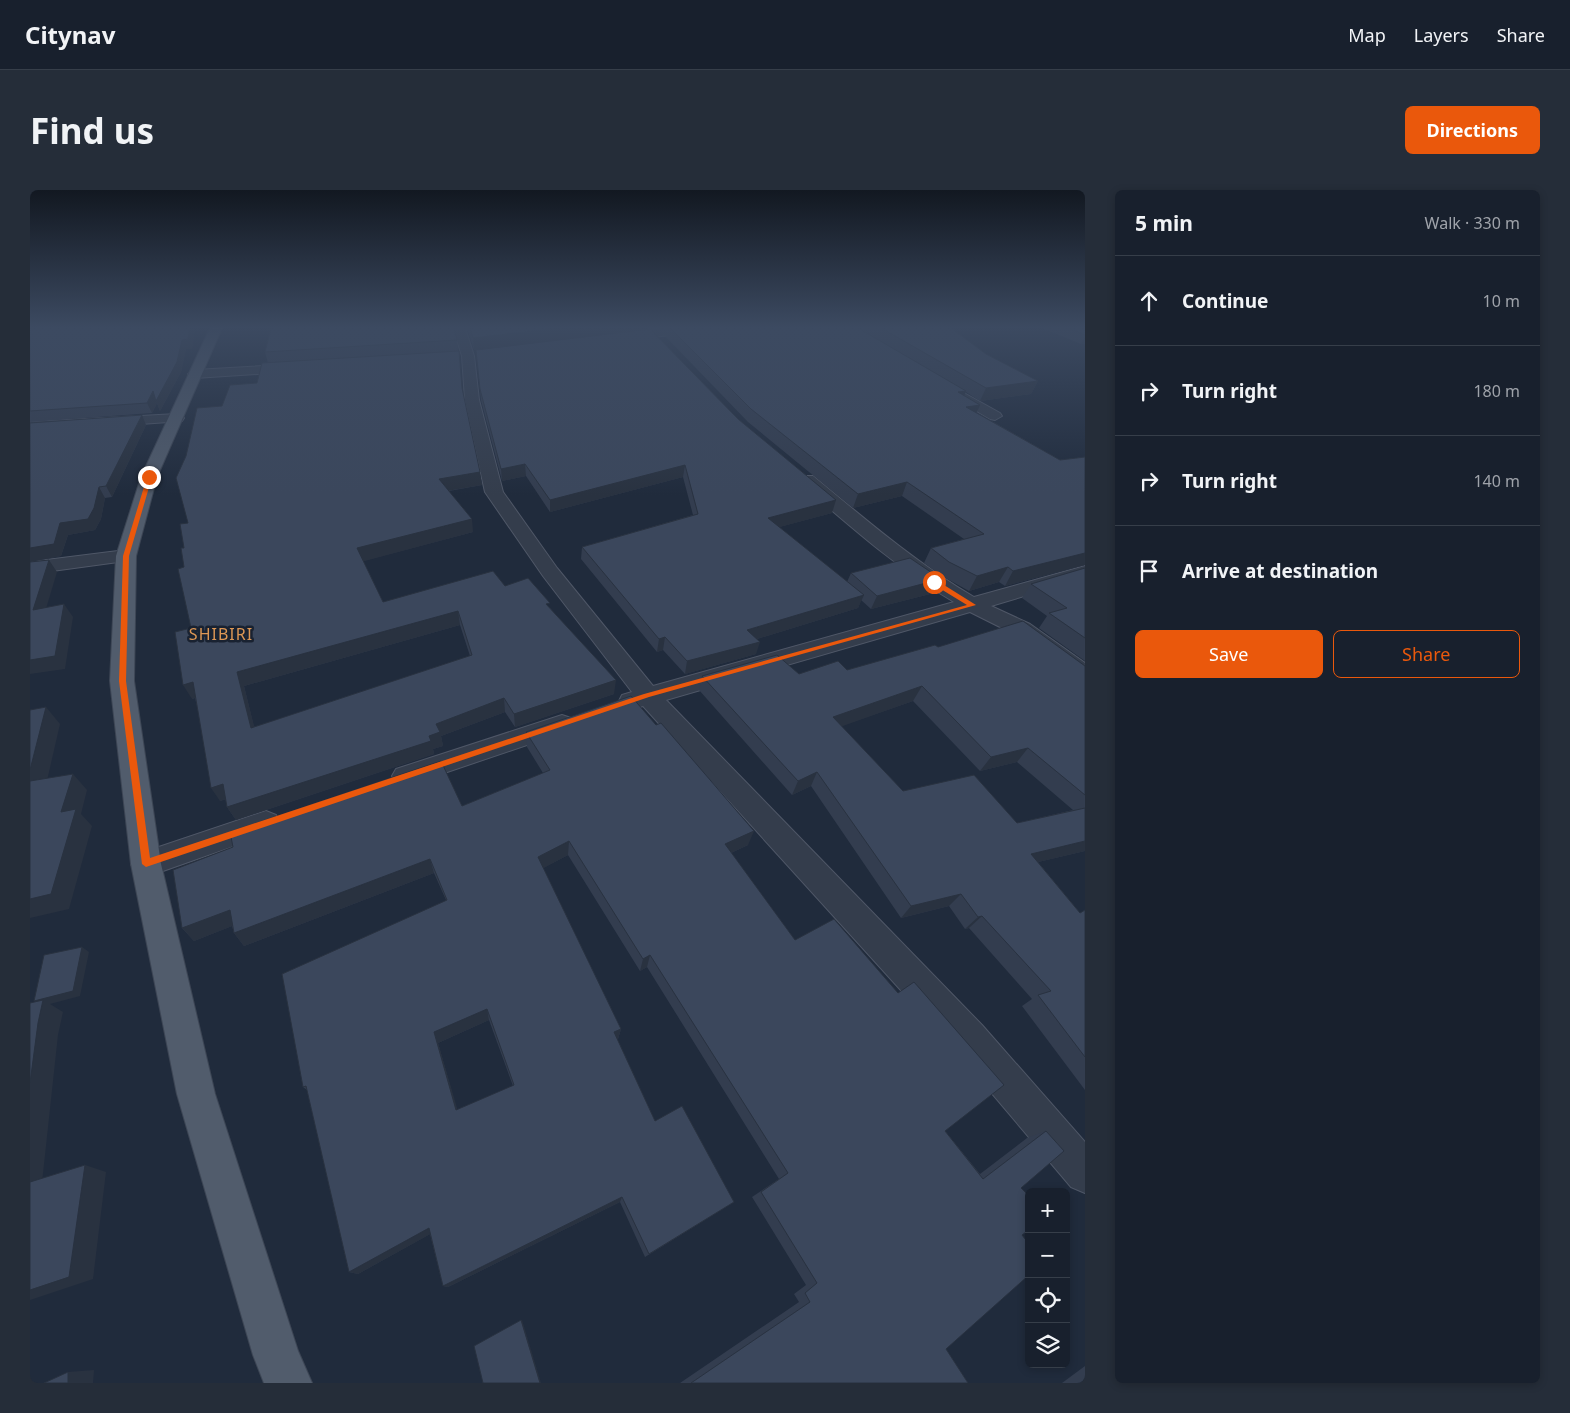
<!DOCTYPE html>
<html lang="en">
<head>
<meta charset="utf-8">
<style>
  :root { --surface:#18202d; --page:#252d39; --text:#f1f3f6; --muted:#9fa3aa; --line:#363e49; --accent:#ea580c }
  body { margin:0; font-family:"Noto Sans",sans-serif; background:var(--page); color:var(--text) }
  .controls { position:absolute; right:15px; bottom:15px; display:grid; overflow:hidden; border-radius:8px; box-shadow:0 2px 8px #0003 }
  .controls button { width:45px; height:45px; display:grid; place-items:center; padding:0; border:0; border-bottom:1px solid var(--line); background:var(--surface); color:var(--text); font:25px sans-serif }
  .stop { position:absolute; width:15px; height:15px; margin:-11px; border:4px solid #ea580c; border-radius:50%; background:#fff }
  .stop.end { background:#ea580c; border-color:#fff; box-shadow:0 1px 5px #0008 }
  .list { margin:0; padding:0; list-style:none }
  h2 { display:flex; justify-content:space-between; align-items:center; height:65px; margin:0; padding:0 20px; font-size:21px }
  h2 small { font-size:16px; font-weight:400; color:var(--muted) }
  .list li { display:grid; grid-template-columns:32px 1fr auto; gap:15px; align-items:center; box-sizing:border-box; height:90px; padding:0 20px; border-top:1px solid var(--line) }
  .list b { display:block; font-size:19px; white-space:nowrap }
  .list em { font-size:16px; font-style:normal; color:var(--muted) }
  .actions { display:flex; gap:10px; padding:15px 20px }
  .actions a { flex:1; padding:11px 0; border:1px solid var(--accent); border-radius:8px; text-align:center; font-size:18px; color:var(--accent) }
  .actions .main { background:var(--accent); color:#fff }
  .icon { flex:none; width:28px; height:28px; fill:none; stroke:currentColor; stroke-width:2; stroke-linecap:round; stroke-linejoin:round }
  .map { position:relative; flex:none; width:1055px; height:1193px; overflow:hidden; border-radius:8px }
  header { display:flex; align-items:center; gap:30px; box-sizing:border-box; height:70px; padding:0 25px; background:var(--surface); border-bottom:1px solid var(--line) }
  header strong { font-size:24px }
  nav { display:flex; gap:28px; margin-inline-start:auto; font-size:18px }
  .intro { display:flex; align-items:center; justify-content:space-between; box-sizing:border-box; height:120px; padding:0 30px }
  h1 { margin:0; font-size:35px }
  .button { padding:12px 22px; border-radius:8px; background:var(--accent); color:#fff; font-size:18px; font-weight:700 }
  main { display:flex; gap:30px; padding:0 30px }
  aside { flex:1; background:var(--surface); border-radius:8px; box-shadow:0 2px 8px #0003 }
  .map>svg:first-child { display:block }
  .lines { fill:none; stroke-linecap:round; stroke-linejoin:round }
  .minor-casing { stroke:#4f5767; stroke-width:2 }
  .major-casing { stroke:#3d4655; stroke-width:2 }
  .minor { fill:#343d4c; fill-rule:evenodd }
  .major { fill:#515c6c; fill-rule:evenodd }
  .wall { fill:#333d4f; fill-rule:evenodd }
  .shaded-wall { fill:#293240 }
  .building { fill:#3b475c; stroke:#293240; fill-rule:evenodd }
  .route { fill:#ea580c }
  .labels { text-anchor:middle; stroke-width:5; stroke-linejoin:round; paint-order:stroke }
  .neighbourhood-label { font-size:16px; letter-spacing:1px; fill:#dd9755; stroke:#192231 }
</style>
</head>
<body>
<header>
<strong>Citynav</strong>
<nav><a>Map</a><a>Layers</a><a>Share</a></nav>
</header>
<div class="intro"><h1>Find us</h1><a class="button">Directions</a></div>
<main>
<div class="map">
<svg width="1055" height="1193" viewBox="0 0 1055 1193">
  <rect width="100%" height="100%" fill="#202b3c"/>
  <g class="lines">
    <g class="minor-casing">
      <g id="minor">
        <path d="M423,138H435L444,166L449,210L473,302L527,378L623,496L924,412C868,379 820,336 771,294L768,290L771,286H783C835,329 886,373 944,407L1055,376V388L961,416L1000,434L1055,473V493L1047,491L984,444L940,422L636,510L952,835L1055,952V1003L1041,997L926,861L613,516L601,520L592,517L589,511L592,505L602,502L513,386L455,302L435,210L432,166Z"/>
        <polygon points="631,138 673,138 667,142 587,151 581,147 587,143"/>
        <polygon points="268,174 273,175 275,178 273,181 165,188 158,184 165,180"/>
        <polygon points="916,193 970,223 972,226 965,230 960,229 911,200 909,197"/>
        <polygon points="147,224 154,228 152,231 0,242 0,232"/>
        <polygon points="96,360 103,362 106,366 103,370 0,384 0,372"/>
        <polygon points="532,525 541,528 545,534 541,540 376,596 366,593 362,586 366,579"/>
        <polygon points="236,621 246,625 250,633 246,641 116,687 105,683 101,674 105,665"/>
      </g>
    </g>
    <g class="major-casing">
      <polygon id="major" points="180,138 192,138 127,287 106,366 104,491 131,674 185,904 268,1161 282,1193 234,1193 223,1165 147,904 101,674 80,491 86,366 111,287"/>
    </g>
    <use href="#minor" class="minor"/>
    <use href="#major" class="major"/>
  </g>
  <g class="wall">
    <polygon points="0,138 165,138 162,159 156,159 151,182 130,221 127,213 122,223 0,232"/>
    <path d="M239,138L427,150L432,201L452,295L419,301L443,342L333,371L353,412L475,396L520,418L584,504L485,537L475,522L411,546L413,556L403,559L404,564L206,630L197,617L196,609L190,611L165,508L162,509L161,438L154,377V358L158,333L192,216L227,193L238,173L235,162L240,140ZM430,435L440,466L224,537L214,496Z"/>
    <polygon points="437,138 614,138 614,139 444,160"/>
    <polygon points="637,138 921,138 956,164 1008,191 1001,204 950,211 936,202 934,206 950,215 946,222 1030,270 1055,267 1055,375 975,396 969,392 939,401 912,386 894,373 901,358 934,349 872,306 823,318 718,232 636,147"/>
    <polygon points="1012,138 1055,138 1055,154 1051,154"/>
    <polygon points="446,160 708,229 802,323 749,337 817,392 821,383 904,403 841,419 831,410 828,418 727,449 726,464 655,484 633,460 627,462 551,369 552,357 663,325 653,287 520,322 496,286 472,291 451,210"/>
    <polygon points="0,233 116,235 82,307 75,308 71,329 65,340 38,345 31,366 0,372"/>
    <polygon points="1055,378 1055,471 1009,438 1017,426 992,408 1001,394"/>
    <path d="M908,457L1055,476V661L1008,672L1050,723L1055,720V900L992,816L1002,809L939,738L935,739L919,716L871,728L781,596L762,605L669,500L672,486L769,484L817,480ZM883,511L950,581L987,572L1043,620L987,633L873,601L811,536Z"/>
    <path d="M496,542L718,655L701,663L765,750L915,941L950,984L997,948L1016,941L991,998L992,1045L916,1159L938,1193H650L769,1112L764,1104L776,1095L722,1007L749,989L617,777L610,781L538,665L513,678L591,839L588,849L587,850L625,931L704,1012L615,1067L590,1012L418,1097L413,1096L400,1044L328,1084L319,1082L277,900L273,897L416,710L404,683L214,756L204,743L202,736L164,751L152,738L432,616L513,583L497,557ZM459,830L483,896L427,920L408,853Z"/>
    <polygon points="1055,1176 1055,1193 1032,1193"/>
  </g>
  <g class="shaded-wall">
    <polygon points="160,138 165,138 162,159 156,159 151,182 130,221 127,213 122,223 117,213 152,150"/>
    <polygon points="528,138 614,138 614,139 444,160 443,148"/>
    <polygon points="1055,147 1055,154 1051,154"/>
    <polygon points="1008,191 1001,204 950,211 956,198"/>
    <polygon points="936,201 931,214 928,202"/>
    <polygon points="950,215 944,228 936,217"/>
    <polygon points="112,225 116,235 82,307 76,296"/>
    <polygon points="495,274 496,286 472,291 471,279"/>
    <polygon points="655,275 653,287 520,322 520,310"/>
    <polygon points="450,282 452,295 411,302 409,289"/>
    <polygon points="877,292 872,306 823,318 828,304"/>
    <polygon points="69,297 75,308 71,329 65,340 38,345 31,366 0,372 0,358 30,333"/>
    <polygon points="806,310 802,323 735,341 738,328"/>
    <polygon points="442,329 443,342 331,372 327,358"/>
    <polygon points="1055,363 1055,375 975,396 983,381"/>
    <polygon points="19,370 27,382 12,432 3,420"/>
    <polygon points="978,377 969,392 939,401 947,386"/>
    <polygon points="911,389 904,403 841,419 847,406"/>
    <polygon points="834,405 828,418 714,453 717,440"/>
    <polygon points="34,414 43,427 35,479 0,484 0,470"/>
    <polygon points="428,421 430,435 214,496 228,552 221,538 207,482"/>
    <polygon points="635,447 633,460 627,462 629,449"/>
    <polygon points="730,452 726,464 655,484 657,471"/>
    <polygon points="586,490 584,504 485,537 484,524"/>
    <polygon points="163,492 171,506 162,509 153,495"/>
    <polygon points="892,496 883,511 796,542 803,527"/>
    <polygon points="474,508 475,522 411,546 413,556 403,559 404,564 206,630 197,617 399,546 406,534"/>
    <polygon points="16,517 30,534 13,608 0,594 0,580"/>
    <polygon points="998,558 987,572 950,581 961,567"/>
    <polygon points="787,582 781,596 762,605 768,591"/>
    <polygon points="43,584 57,600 51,624 62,636 39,719 0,728 0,709 31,622"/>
    <polygon points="193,594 202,607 190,611 181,598"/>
    <polygon points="724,641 718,655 690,668 695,654"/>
    <polygon points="539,651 538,665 508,681 508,667"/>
    <polygon points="1055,651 1055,661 987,677 1001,664"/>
    <polygon points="400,669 404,683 214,756 204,743"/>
    <polygon points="931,704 919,716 871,728 881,716"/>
    <polygon points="200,720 210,733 164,751 152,738"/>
    <polygon points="952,726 939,738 935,739 948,727"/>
    <polygon points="52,757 59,762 50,806 20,814 33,822 28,845 11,1002 0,999 0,893 8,833 12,816 4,811"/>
    <polygon points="620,765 617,777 610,781 613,769"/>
    <polygon points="457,819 459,830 408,853 430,928 426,920 404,842"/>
    <polygon points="591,839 588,849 582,853 584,842"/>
    <polygon points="55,975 76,982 63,1089 0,1110 0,1100"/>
    <polygon points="592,1007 590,1012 418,1097 413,1096"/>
    <polygon points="399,1038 404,1042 328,1084 319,1082"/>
    <polygon points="491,1130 492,1130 511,1193 510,1193"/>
    <polygon points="64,1180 63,1193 38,1193 38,1182"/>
  </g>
  <g class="building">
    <polygon points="0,138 160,138 158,149 152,150 147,172 126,211 123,201 117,213 0,221"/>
    <polygon points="241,138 424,138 427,150 235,162"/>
    <polygon points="440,138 528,138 443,148"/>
    <polygon points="640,138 828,138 936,201 928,202 950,215 936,217 1030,270 1055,267 1055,363 983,381 978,377 947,386 919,372 901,358 954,344 877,292 828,304 721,219"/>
    <polygon points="851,138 921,138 956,164 1008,191 956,198"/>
    <polygon points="1038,138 1055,138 1055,145"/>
    <polygon points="620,139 708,229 806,310 738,328 834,405 717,440 730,452 657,471 635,447 629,449 552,357 668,324 655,275 520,310 495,274 471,279 450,199 446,160"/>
    <path d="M429,161L432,198L450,282L409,289L442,329L327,358L353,412L463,381L475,396L498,388L520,413L516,414L586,490L484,524L474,508L406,534L410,542L399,546L401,551L197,617L193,594L181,598L163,492L153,495L145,442L161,438L148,379L154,377L151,358H154L150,334L158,333L146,288L156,266L167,218L192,216L200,195L227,193L232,173ZM428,421L442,465L221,538L207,482Z"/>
    <polygon points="112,225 76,296 69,297 64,318 58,329 30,333 24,354 0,358 0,233"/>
    <polygon points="880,368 911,389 847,406 821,383"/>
    <polygon points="19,370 3,420 34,414 25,466 0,470 0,372"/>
    <polygon points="1055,378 1055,448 1019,423 1037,418 1001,394"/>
    <polygon points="993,431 1055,476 1055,605 998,558 961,567 892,496 803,527 873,601 944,585 987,633 1055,618 1055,651 1001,664 1050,723 1055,720 1055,867 1008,805 1021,801 952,726 948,727 931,704 881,716 787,582 768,591 672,486 747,465 769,484 808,471 817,480 905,455 908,457"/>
    <path d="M601,506L626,535L631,533L724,641L695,654L765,750L804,729L868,803L884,792L974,895L915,941L953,989L1016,941L1034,961L991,998L999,1006V1040L992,1045L999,1054V1085L916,1159L938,1193H661L780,1112L775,1103L787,1093L731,1002L758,983L620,765L613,769L539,651L508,667L591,839L584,842L625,931L652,916L704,1012L619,1064L592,1007L413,1096L399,1038L319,1082L276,896L273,897L252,784L417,710L400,669L204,743L200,720L152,738L143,680L203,657L200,642L411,571L432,616L520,580L496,542ZM457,819L484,895L426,920L404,842Z"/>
    <polygon points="16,517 0,580 0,520"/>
    <polygon points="43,584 31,622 46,619 21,704 0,709 0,591"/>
    <polygon points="52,757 43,801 4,811 14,765"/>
    <polygon points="13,810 8,833 0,893 0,813"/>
    <polygon points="55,975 39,1087 0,1100 0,992"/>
    <polygon points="491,1130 510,1193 453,1193 444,1156"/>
    <polygon points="38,1182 38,1193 14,1193"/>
  </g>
  <linearGradient id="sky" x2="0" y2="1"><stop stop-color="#121821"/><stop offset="0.45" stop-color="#3c4a61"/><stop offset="1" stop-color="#3c4a61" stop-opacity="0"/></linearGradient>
  <rect width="1055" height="305" fill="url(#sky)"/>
  <polygon class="route" points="119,286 122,287 99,366 96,491 120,668 614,504 937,415 901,393 901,390 906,390 946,415 619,507 116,677 112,674 89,491 93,366 117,287"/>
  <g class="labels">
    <g class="neighbourhood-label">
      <text x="191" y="450">SHIBIRI</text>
    </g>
  </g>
</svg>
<div class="controls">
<button>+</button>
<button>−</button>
<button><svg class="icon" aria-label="locate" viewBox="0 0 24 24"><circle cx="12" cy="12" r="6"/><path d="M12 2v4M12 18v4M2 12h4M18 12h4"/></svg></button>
<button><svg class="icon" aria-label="layers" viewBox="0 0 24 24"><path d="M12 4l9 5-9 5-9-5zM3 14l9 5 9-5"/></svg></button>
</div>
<div class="stop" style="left:904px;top:392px"></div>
<div class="stop end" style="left:119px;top:287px"></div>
</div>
<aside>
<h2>5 min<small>Walk · 330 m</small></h2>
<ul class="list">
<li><svg class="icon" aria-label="ahead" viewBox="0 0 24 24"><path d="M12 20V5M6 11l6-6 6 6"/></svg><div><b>Continue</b></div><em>10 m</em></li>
<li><svg class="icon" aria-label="right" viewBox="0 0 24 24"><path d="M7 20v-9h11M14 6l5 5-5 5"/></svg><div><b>Turn right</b></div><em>180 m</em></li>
<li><svg class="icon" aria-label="right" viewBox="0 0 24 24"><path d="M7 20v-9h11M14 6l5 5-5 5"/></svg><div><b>Turn right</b></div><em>140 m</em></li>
<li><svg class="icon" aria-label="arrive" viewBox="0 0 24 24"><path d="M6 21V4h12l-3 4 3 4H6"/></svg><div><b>Arrive at destination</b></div></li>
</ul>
<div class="actions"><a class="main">Save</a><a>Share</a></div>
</aside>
</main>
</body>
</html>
